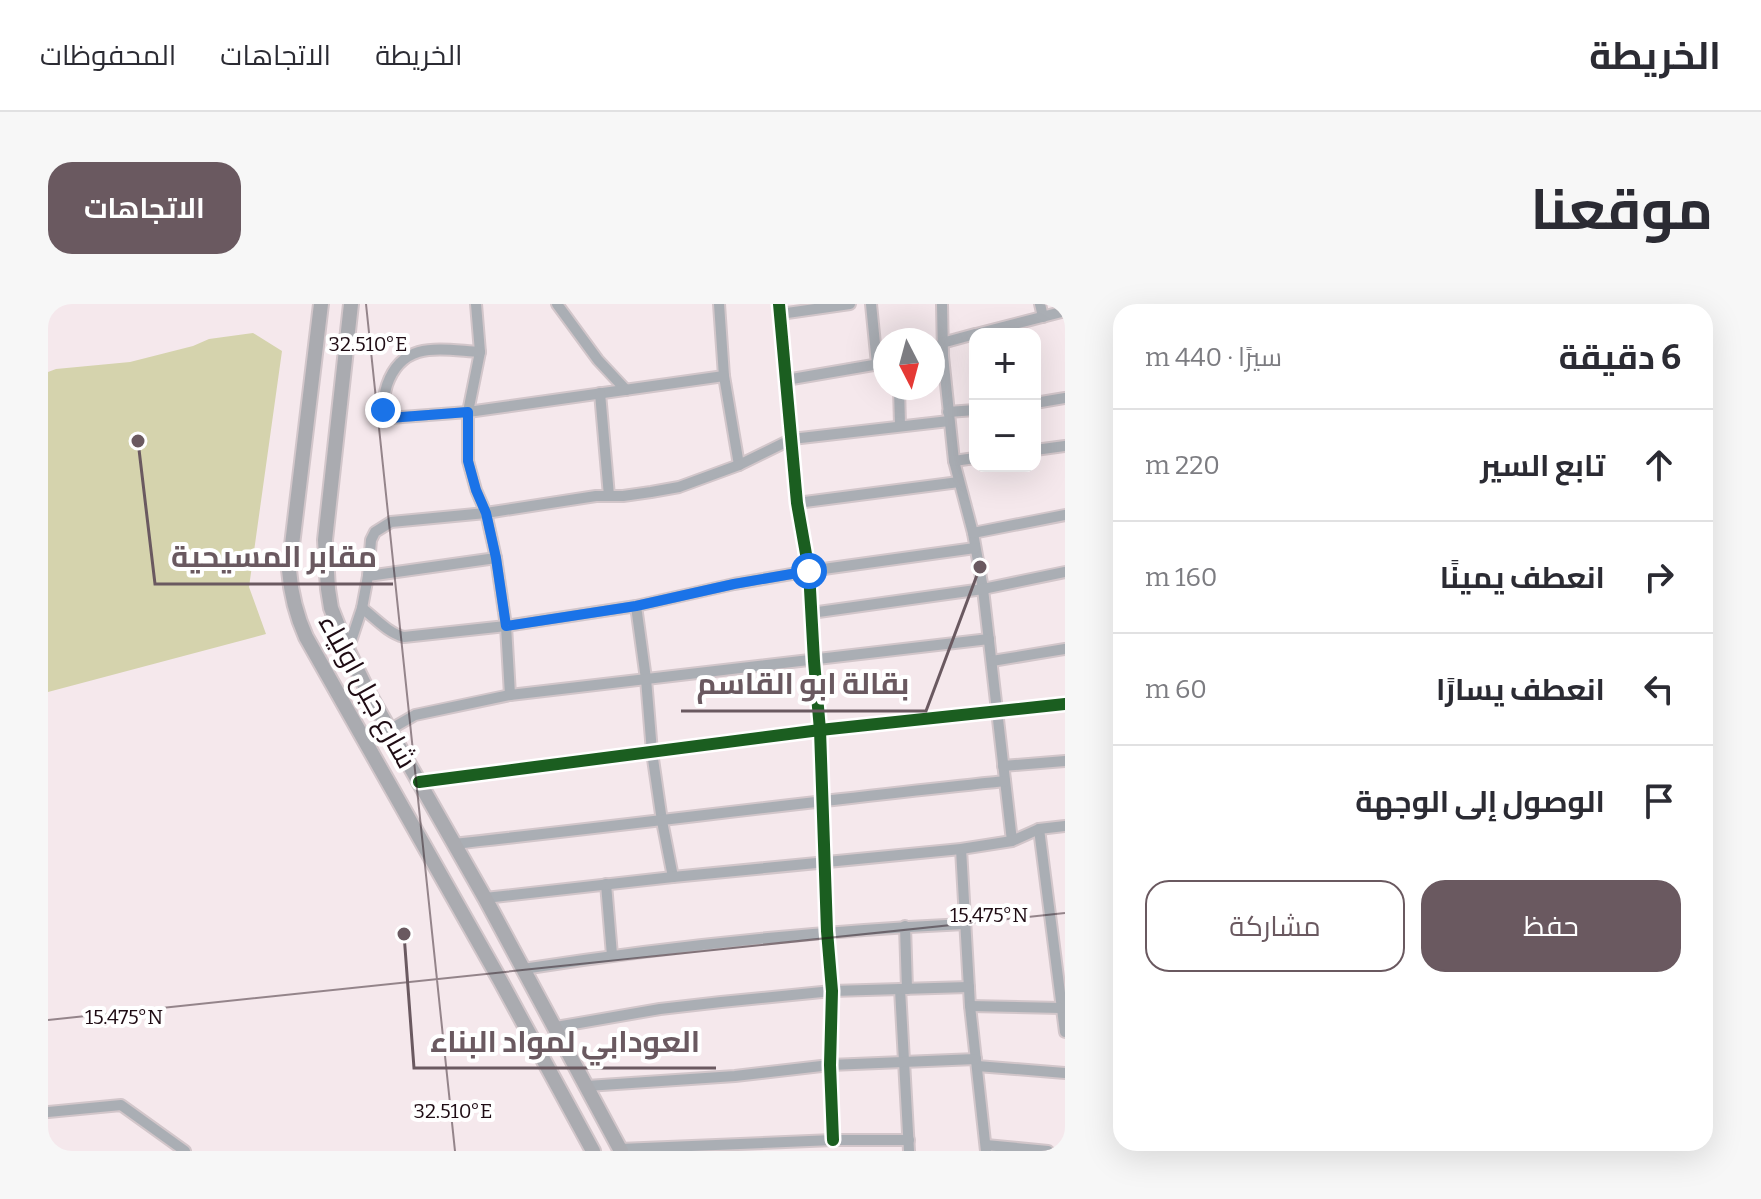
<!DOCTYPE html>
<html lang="ar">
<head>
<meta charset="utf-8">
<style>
  :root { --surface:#fff; --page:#f7f7f7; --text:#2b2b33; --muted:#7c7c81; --line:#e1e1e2; --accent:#6a5960 }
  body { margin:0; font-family:Bitter,Cairo,serif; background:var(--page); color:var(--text); direction:rtl }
  .controls { position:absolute; right:24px; top:24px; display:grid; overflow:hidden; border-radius:16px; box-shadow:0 8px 32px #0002 }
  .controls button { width:72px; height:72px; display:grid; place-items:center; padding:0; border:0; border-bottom:2px solid var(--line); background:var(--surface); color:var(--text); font:40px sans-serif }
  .compass { position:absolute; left:825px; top:24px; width:72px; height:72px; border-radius:50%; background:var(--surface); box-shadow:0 8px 32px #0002; rotate:174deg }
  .stop { position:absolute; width:24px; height:24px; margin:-18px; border:6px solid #1a73e8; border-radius:50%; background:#fff }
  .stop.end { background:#1a73e8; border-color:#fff; box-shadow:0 2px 8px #0008 }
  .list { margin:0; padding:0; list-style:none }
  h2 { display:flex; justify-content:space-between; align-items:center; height:104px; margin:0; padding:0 32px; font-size:34px }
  h2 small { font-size:26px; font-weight:400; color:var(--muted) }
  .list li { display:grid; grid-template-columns:52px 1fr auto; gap:24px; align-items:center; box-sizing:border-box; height:112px; padding:0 32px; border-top:2px solid var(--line) }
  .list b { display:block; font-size:30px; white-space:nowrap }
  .list em { font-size:26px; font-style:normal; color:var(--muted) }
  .actions { display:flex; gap:16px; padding:24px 32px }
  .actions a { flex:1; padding:18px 0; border:2px solid var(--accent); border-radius:24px; text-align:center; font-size:28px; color:var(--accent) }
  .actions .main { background:var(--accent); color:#fff }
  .icon { flex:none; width:44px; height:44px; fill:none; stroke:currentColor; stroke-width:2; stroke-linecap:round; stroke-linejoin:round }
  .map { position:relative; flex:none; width:1017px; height:847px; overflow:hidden; direction:ltr; border-radius:24px }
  header { display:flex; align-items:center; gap:48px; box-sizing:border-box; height:112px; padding:0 40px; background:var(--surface); border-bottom:2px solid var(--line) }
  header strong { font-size:38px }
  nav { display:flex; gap:44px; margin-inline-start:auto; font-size:28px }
  .intro { display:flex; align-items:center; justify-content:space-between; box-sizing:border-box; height:192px; padding:0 48px }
  h1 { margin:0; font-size:56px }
  .button { padding:20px 36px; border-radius:24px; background:var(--accent); color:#fff; font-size:28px; font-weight:700 }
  main { display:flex; gap:48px; padding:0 48px }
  aside { flex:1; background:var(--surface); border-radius:24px; box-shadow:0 8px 32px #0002 }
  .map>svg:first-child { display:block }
  .green { fill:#d5d3ad }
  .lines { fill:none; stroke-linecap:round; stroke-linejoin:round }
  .minor-casing { stroke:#d2c6ca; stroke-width:14 }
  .highway-casing { stroke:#d2c6ca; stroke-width:18 }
  .minor { stroke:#aaaeb4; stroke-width:10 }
  .highway { stroke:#aaabb0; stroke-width:14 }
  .cycleway-casing { stroke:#fff; stroke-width:17 }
  .cycleway { stroke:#1b5e20; stroke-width:12 }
  .route { stroke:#1a73e8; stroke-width:10 }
  .ticks { fill:none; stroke:#1f0c14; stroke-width:2; stroke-opacity:0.45 }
  .labels { text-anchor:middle; stroke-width:8; stroke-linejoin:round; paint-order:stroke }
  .street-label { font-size:28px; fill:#1f0c14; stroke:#fff }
  .ticks-label { font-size:20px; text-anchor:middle; fill:#1f0c14; stroke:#fff; stroke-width:8; stroke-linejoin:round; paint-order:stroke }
  .leader { fill:none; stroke:#6a5960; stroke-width:3 }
  .callout-dot { fill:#6a5960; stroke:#fff; stroke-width:3 }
  .callout-label { font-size:30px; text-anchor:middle; font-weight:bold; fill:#6a5960; stroke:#fff; stroke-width:8; stroke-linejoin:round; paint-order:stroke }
</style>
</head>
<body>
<header>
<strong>الخريطة</strong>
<nav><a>الخريطة</a><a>الاتجاهات</a><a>المحفوظات</a></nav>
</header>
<div class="intro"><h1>موقعنا</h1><a class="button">الاتجاهات</a></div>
<main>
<aside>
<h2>6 دقيقة<small>سيرًا · 440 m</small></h2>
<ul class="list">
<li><svg class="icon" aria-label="ahead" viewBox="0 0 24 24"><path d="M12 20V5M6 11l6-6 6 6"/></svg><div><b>تابع السير</b></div><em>220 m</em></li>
<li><svg class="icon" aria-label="right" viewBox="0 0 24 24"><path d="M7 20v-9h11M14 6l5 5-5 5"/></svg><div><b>انعطف يمينًا</b></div><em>160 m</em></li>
<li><svg class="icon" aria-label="left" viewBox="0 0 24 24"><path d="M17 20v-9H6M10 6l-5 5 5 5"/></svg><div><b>انعطف يسارًا</b></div><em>60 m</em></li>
<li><svg class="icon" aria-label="arrive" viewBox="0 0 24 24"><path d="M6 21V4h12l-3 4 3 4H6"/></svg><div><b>الوصول إلى الوجهة</b></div></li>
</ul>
<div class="actions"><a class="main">حفظ</a><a>مشاركة</a></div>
</aside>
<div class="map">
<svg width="1017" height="847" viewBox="0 0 1017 847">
  <rect width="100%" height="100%" fill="#f5e8ec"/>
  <polygon class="green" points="205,29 234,47 201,283 218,330 0,388 0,68 8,65 82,58 145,42 161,35"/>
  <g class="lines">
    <g class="minor-casing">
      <g id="minor">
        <polyline points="428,0 432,48 420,108 420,157 428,186 438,209 448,254 458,322 462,391"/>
        <polyline points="509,0 550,56 578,86"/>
        <polyline points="671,0 676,72 691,161"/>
        <polyline points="731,0 749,199 761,267 766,357 772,426 779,627 784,687 782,761 785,836"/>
        <polyline points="823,0 829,60"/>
        <polyline points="894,0 895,52 906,157 925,229 935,285 964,537"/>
        <polyline points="992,0 995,13"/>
        <polyline points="732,10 802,0"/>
        <polyline points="928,30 1017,7"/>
        <polyline points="894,39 927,30"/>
        <path d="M432,48C394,46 355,35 339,81C336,91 334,102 337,112L341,114L420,108L676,72"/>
        <polyline points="738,76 837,59"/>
        <polyline points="851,84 852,121"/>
        <polyline points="552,89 561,192"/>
        <polyline points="987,99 1017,94"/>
        <polyline points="900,108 927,106"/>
        <polyline points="987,146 1017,142"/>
        <polyline points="906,157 927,154"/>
        <polyline points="749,199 911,178"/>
        <polyline points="925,229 1017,211"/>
        <polyline points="320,272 323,236 327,228 343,218 438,209 548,192 575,192 603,188 631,183 691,161 744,135 901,117"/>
        <polyline points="588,302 598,375 604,448 614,517 625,573"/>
        <path d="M314,304C327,314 340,329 356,333L458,322L588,302L686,280L761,267L927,244"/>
        <polyline points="763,309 935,285 1017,268"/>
        <polyline points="300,346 314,304 320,272 448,254"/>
        <polyline points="944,357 1017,345"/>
        <polyline points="341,426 367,411 462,391 941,335"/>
        <polyline points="955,462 1017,457"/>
        <polyline points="371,478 772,426 1017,400"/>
        <polyline points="991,525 1017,728"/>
        <path d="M405,540C589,520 773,496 957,477"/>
        <polyline points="913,545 922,702 938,847"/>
        <polyline points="558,580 564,651"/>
        <polyline points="437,594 625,573 913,545 964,537 991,525 1017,522"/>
        <polyline points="857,622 859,685"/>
        <path d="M475,665C621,642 769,627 917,620"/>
        <polyline points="852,685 861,847"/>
        <polyline points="922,702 1013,704"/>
        <polyline points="508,723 612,705 673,698 784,687 921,683"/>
        <polyline points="929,762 1017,769"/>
        <polyline points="539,782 687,772 782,761 928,755"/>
        <polyline points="0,808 73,801 137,847"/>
        <polyline points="938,841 1000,847"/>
        <polyline points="572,845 785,836 861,836"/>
      </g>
    </g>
    <g class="highway-casing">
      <g id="highway">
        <path d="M273,0L241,266C243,291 248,311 258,333L452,676L545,847"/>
        <polyline points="303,0 277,236 280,285 283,304 300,347 321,390 437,594 573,847"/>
      </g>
    </g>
    <use href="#minor" class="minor"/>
    <use href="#highway" class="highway"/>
    <g class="cycleway-casing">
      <g id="cycleway">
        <polyline points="731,0 749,199 761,267 766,357 772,426 779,627 784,687 782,761 785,836"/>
        <polyline points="371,478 772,426 1017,400"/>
      </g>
    </g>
    <use href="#cycleway" class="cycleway"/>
  </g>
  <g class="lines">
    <polyline class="route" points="335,106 337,112 341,114 420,108 420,157 428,186 438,209 448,254 458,322 588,302 686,280 761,267"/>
  </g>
  <path class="ticks" d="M318,0L407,847M0,716L1017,609"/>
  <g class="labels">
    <g class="street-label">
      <text transform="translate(320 387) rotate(61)" y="10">شارع جبل اولياء</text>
    </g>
  </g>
  <g class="ticks-label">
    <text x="320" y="47">32.510°E</text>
    <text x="941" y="618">15.475°N</text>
    <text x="76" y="720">15.475°N</text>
    <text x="405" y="814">32.510°E</text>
  </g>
  <path class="leader" d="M90 137L107 280H345M932 263L878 407H633M356 630L366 764H668"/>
  <g class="callout-dot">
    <circle cx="90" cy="137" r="8"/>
    <circle cx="932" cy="263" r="8"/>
    <circle cx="356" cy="630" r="8"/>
  </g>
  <g class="callout-label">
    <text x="226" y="263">مقابر المسيحية</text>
    <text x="755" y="390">بقالة ابو القاسم</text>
    <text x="517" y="748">العودابي لمواد البناء</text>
  </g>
</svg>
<div class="controls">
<button>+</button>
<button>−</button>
</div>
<svg class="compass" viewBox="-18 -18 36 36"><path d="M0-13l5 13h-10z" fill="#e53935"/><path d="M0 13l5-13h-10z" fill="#7c7c81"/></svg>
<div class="stop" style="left:761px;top:267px"></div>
<div class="stop end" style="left:335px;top:106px"></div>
</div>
</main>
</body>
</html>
